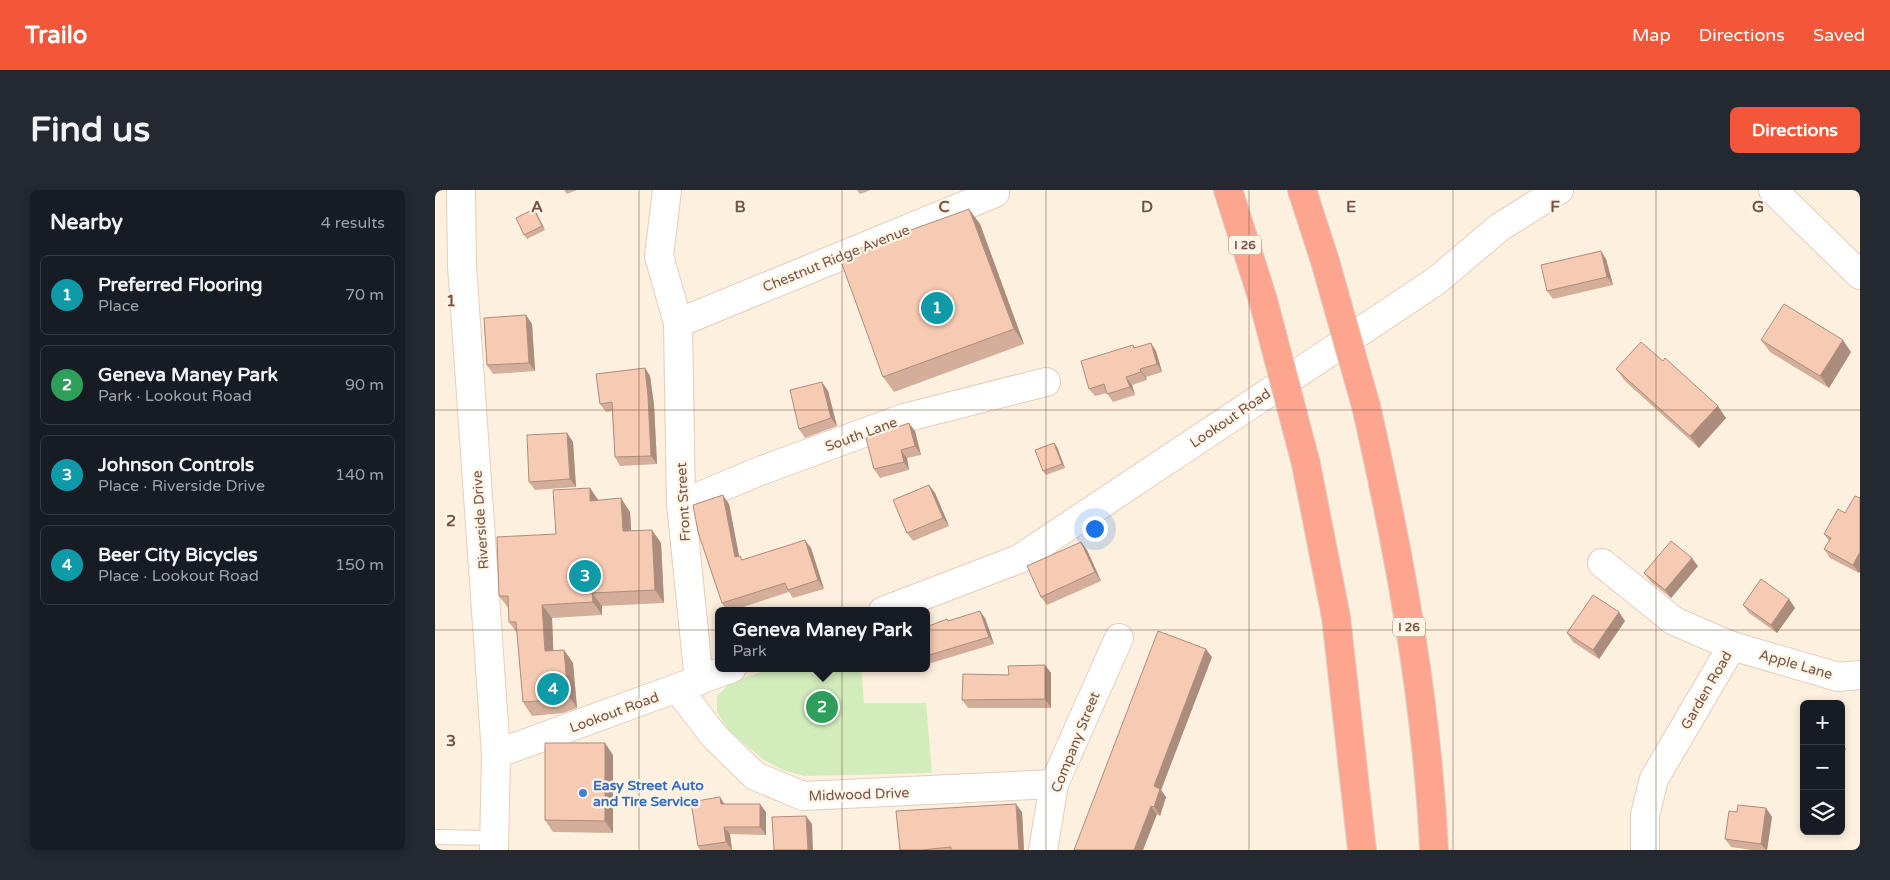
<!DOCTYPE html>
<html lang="en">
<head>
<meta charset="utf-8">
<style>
  :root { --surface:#171b24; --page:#242831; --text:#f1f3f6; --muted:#9ea1a6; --line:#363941; --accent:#f35638 }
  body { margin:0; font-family:"Varela Round",sans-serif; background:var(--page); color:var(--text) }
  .controls { position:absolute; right:15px; bottom:15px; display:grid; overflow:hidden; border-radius:8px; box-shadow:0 2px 8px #0003 }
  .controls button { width:45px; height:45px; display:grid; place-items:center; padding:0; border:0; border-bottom:1px solid var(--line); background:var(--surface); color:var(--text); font:25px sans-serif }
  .you { position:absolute; left:659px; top:338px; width:18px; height:18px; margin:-12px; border:4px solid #fff; border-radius:50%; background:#1a73e8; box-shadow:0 0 0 8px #1a73e833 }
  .badge { display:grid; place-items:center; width:32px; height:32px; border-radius:50%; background:var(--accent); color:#fff; font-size:16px; font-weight:700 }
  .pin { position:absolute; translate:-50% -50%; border:2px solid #fff; box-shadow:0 1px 5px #0006 }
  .popup { position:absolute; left:280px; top:417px; width:215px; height:65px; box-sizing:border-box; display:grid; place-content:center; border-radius:8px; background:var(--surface); filter:drop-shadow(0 1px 4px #0005); font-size:16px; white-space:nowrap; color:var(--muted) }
  .popup b { font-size:19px; color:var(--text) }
  .popup::after { content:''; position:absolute; left:50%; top:100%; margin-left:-10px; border:10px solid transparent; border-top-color:var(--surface) }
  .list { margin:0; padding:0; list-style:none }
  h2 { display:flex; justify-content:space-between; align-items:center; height:65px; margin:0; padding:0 20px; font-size:21px }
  h2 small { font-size:16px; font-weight:400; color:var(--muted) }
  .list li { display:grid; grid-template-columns:32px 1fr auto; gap:15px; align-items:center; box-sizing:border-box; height:80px; margin:0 10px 10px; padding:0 10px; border:1px solid var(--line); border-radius:8px }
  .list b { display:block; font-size:19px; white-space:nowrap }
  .list p { margin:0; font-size:16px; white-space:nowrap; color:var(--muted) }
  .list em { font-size:16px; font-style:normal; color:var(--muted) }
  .icon { flex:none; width:28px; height:28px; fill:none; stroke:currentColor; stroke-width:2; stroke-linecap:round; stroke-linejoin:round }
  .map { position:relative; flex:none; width:1425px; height:660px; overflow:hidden; border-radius:8px }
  header { display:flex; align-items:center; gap:30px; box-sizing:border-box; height:70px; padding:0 25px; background:var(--accent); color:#fff }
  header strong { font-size:24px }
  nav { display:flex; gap:28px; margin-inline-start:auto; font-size:18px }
  .intro { display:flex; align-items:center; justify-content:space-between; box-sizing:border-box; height:120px; padding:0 30px }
  h1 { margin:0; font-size:35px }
  .button { padding:12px 22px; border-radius:8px; background:var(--accent); color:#fff; font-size:18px; font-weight:700 }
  main { display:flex; gap:30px; padding:0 30px }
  aside { flex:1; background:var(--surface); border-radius:8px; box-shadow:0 2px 8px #0003 }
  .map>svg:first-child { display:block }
  .green { fill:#d3ecbc }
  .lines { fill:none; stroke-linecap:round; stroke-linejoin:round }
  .lane-casing { stroke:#e4cdbd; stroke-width:16 }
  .street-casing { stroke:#e4cdbd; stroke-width:30 }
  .secondary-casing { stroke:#eacdb9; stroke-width:30 }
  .highway-casing { stroke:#dbd2ce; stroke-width:30 }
  .lane { stroke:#fff; stroke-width:14 }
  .street { stroke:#fff; stroke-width:28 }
  .secondary { stroke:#fff; stroke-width:28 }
  .highway { stroke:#fea58f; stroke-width:28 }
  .highway-bridge-casing { stroke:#dbd2ce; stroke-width:30; stroke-linecap:butt }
  .highway-bridge { stroke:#fea58f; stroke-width:28 }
  .wall { fill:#d4ae9a }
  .shaded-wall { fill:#ac8d7d }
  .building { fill:#f6cab3; stroke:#ac8d7d }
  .grid { fill:none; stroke:#765344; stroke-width:1; stroke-opacity:0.55 }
  .shop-dot { fill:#3f7fe0; stroke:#fff4e6; stroke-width:2 }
  .labels { text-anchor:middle; stroke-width:4.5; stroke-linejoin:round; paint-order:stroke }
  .shield { fill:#fff4e6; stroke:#9f8375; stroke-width:1 }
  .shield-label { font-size:12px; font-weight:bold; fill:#765344 }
  .street-label { font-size:14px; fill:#765344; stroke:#fff4e6 }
  .shop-label { font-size:14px; font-weight:bold; fill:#366cbe; stroke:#fff4e6; text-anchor:start }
  .grid-label { font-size:16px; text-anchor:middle; font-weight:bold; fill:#765344; stroke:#fff4e6; stroke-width:4.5; stroke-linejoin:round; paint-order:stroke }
</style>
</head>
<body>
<header>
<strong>Trailo</strong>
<nav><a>Map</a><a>Directions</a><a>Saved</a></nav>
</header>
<div class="intro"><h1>Find us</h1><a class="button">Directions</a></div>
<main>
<aside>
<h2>Nearby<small>4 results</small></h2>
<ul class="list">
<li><span class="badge" style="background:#0f9aa8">1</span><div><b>Preferred Flooring</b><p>Place</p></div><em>70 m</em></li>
<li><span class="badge" style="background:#2e9e5b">2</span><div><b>Geneva Maney Park</b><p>Park · Lookout Road</p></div><em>90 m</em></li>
<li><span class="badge" style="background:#0f9aa8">3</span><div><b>Johnson Controls</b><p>Place · Riverside Drive</p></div><em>140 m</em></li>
<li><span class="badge" style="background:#0f9aa8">4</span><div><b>Beer City Bicycles</b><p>Place · Lookout Road</p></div><em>150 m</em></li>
</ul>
</aside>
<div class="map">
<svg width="1425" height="660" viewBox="0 0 1425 660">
  <rect width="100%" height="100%" fill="#fef0de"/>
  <polygon class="green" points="337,478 426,478 429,513 491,513 497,583 369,586 348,580 329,570 295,542 282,522 282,506 295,493"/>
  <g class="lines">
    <g class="lane-casing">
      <polyline id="lane" points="0,647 60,648"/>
    </g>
    <g class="street-casing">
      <g id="street">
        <polyline points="232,0 224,66 243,133 246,314 264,491"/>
        <polyline points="1338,0 1425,85"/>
        <polyline points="243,133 560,3"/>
        <polyline points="246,314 325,281 469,228 611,192"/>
        <polyline points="1167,373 1239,431 1297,456 1403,487 1425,485"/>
        <polyline points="448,421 584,369 1001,91 1065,37 1124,0"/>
        <polyline points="243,499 279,546 320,586 368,606 619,594"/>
        <polyline points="61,564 297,478"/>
        <polyline points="608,660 619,594 684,448"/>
        <polyline points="1210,660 1210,625 1219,589 1297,456"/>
      </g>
    </g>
    <g class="secondary-casing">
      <polyline id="secondary" points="26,0 27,76 61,564 59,660"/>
    </g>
    <g class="highway-casing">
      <g id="highway">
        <polyline points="793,0 828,110"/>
        <polyline points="867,0 890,71"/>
        <path d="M931,216C964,361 992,511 999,660"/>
        <polyline points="871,274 901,427 927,660"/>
      </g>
    </g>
    <use href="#lane" class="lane"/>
    <use href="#street" class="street"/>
    <use href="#secondary" class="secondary"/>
    <use href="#highway" class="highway"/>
    <g class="highway-bridge-casing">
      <g id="highway-bridge">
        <polyline points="890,71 931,216"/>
        <polyline points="828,110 871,274"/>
      </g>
    </g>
    <use href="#highway-bridge" class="highway-bridge"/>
  </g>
  <g class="wall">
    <polygon points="129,0 142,0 132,4"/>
    <polygon points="422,0 436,0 425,4"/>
    <polygon points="99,19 102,24 110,40 92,49 89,45"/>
    <polygon points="545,34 589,154 459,202 448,187"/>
    <polygon points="1171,69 1178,95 1118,109 1112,101"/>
    <polygon points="91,125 97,134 100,181 58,184 52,175"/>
    <polygon points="1326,150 1416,162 1394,198 1335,162"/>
    <polygon points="699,157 721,161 727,182 711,187 712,190 697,195 700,205 678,212 672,203 660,206 654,199"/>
    <polygon points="1228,171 1291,228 1264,258 1190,191 1181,179"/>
    <polygon points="210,178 215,186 219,215 222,274 185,276 180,267 177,221 171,222 165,214"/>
    <polygon points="393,201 402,236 370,248 364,239"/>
    <polygon points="480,241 486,265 472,268 474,280 445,288 439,279"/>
    <polygon points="132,243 138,252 141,297 100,300 94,292"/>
    <polygon points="619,253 622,257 630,278 611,285 608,281"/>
    <polygon points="494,295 500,303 514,336 478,351 472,343"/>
    <polygon points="155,298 163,310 195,322 196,340 226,353 229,413 167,416 167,425 117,428 118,461 129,460 138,473 142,518 128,523 97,526 88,512 82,443 74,432 74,419 64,406 121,344"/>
    <polygon points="1425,308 1425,381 1424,383 1395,368 1389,359 1394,351 1389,344"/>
    <polygon points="294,314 304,366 308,370 376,358 389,399 358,408 354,402 296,421 292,421 287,413"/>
    <polygon points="646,352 652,360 666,391 612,415 606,407"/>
    <polygon points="1263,376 1236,408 1215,391 1209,383"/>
    <polygon points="1354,409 1360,418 1342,443 1314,423 1308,415"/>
    <polygon points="550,428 559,454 493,474 491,470 491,437 514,430"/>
    <polygon points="1190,431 1164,469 1138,452 1132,443"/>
    <polygon points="777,467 726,600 731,607 725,626 722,624 708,660 639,660"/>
    <polygon points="610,475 616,483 616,518 533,518 527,510 574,485"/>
    <polygon points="178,565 178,643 118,642 110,630"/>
    <polygon points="285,607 289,614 331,622 331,645 295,644 297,660 265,660 263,656"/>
    <polygon points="1331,618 1337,627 1332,660 1317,660 1296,657 1290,649 1302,622"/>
    <polygon points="587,622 589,660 465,660"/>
  </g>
  <g class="shaded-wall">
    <polygon points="99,19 102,24 110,40 107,36"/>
    <polygon points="534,19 545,34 589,154 579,139"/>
    <polygon points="1166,61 1171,69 1178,95 1172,87"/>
    <polygon points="91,125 97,134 100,181 94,173"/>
    <polygon points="1408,150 1416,162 1394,198 1385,186"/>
    <polygon points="716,153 721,161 727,182 722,174"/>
    <polygon points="210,178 215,186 219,215 222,274 216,266"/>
    <polygon points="705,179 711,187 712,190 706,182"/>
    <polygon points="691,187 697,195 700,205 695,197"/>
    <polygon points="387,192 393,201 402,236 396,228"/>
    <polygon points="1283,216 1291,228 1264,258 1255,246"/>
    <polygon points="474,233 480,241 486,265 480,256"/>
    <polygon points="132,243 138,252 141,297 135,289"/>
    <polygon points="619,253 622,257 630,278 627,274"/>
    <polygon points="466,260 472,268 474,280 469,272"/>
    <polygon points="494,295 500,303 514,336 508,328"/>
    <polygon points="155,298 164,311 155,311"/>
    <polygon points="288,305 294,314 306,376 300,367"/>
    <polygon points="186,308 195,322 197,354 188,341"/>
    <polygon points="217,340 226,353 229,413 220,400"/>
    <polygon points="370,350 376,358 389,399 383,390"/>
    <polygon points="646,352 652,360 666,391 660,382"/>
    <polygon points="1425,362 1425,381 1424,383 1418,375"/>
    <polygon points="1257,368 1263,376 1236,408 1230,400"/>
    <polygon points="157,403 167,416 167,425 158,412"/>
    <polygon points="1354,409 1360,418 1342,443 1336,435"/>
    <polygon points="107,415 117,428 119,475 110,461"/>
    <polygon points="545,421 550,428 559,454 554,447"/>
    <polygon points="1184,422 1190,431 1164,469 1158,460"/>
    <polygon points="771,459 777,467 726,600 731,607 725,626 719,617 719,596"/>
    <polygon points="129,460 138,473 142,518 133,505"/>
    <polygon points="610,475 616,483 616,518 610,509"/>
    <polygon points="1406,552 1411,559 1406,569"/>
    <polygon points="170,553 178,565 178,643 170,631"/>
    <polygon points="285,607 290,615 286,614"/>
    <polygon points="325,614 331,622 331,645 325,637"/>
    <polygon points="581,614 587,622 589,660 584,660"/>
    <polygon points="716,616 722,624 708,660 699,660"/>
    <polygon points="1331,618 1337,627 1332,660 1331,660 1326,654"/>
    <polygon points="371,626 377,634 378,660 373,660"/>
    <polygon points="289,637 295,644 297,660 291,652"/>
  </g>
  <g class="building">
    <polygon points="99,19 107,36 89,45 81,28"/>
    <polygon points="534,19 579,139 448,187 404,66"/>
    <polygon points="1166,61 1172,87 1112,101 1106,75"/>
    <polygon points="1349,114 1408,150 1385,186 1326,150"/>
    <polygon points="91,125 94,173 52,175 49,128"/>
    <polygon points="1206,152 1228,171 1230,168 1283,216 1255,246 1181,179"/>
    <polygon points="716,153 722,174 705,179 706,182 691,187 695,197 672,204 669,194 654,199 646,171 698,155 699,158"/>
    <polygon points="210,178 213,206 216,266 180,267 177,212 165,214 161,184"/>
    <polygon points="387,192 396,228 364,239 355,200"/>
    <polygon points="474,233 480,256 466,260 469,272 439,279 431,248"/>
    <polygon points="132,243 135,289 94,292 92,245"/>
    <polygon points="619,253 627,274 608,281 600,260"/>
    <polygon points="494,295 508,328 472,343 458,310"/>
    <polygon points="155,298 155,311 186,308 188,341 217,340 220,400 157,403 158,412 107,415 110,461 129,460 133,505 119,510 88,512 81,432 74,432 73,406 64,406 62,347 121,344 118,300"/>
    <polygon points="288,305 300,367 305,366 307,370 370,350 383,390 353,400 350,393 287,413 263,342 258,315"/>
    <polygon points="1420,306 1425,308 1425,362 1418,375 1389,359 1396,348 1389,344 1403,319 1410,323"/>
    <polygon points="1236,351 1257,368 1230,400 1209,383"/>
    <polygon points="646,352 660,382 606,407 592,376"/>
    <polygon points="1326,389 1354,409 1336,435 1308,415"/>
    <polygon points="1158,405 1184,422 1158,460 1132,443"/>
    <polygon points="545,421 554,447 491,466 491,437 512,429 513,431"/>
    <polygon points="723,441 771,459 719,596 725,599 719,617 716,616 699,660 639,660"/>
    <polygon points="610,475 610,509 527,510 528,484 574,485 573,476"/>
    <polygon points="110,553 170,553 170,631 110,630"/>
    <polygon points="285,607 286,614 325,614 325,637 289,637 291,652 263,656 256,612"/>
    <polygon points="581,614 584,660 516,660 516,657 486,660 465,660 461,621"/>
    <polygon points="1303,615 1331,618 1326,654 1290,649 1294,621 1302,622"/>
    <polygon points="371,626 373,660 339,660 337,627"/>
  </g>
  <path class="grid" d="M204,0V660M407,0V660M611,0V660M814,0V660M1018,0V660M1221,0V660M0,220H1425M0,440H1425"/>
  <circle class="shop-dot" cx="148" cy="603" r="5"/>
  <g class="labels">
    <g class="shield">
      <rect x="794" y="45.5" width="32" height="19" rx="4"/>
      <rect x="958" y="427.5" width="32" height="19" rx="4"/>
    </g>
    <g class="shield-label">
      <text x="810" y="59">I 26</text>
      <text x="974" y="441">I 26</text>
    </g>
    <g class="street-label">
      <text transform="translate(401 68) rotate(-22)" y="5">Chestnut Ridge Avenue</text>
      <text transform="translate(795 228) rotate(-34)" y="5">Lookout Road</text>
      <text transform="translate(426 244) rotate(-20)" y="5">South Lane</text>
      <text transform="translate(248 312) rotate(-93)" y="5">Front Street</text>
      <text transform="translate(45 330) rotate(-94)" y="5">Riverside Drive</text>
      <text transform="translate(1361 474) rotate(16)" y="5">Apple Lane</text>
      <text transform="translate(1271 500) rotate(-60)" y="5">Garden Road</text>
      <text transform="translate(179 522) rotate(-20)" y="5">Lookout Road</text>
      <text transform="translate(640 552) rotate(-68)" y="5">Company Street</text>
      <text transform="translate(424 604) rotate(-2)" y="5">Midwood Drive</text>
    </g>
    <g class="shop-label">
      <text x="158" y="600">Easy Street Auto<tspan x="158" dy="16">and Tire Service</tspan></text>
    </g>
  </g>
  <g class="grid-label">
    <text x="102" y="22">A</text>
    <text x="305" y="22">B</text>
    <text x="509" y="22">C</text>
    <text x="712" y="22">D</text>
    <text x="916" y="22">E</text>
    <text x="1120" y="22">F</text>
    <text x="1323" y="22">G</text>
    <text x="16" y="116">1</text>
    <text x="16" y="336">2</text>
    <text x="16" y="556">3</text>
  </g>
</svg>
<div class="controls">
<button>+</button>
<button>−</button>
<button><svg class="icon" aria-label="layers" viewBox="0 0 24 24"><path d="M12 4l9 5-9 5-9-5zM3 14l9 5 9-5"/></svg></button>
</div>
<div class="you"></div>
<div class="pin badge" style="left:502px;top:118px;background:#0f9aa8">1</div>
<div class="pin badge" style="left:387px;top:517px;background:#2e9e5b">2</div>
<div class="popup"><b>Geneva Maney Park</b>Park</div>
<div class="pin badge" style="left:150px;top:386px;background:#0f9aa8">3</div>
<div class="pin badge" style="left:118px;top:499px;background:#0f9aa8">4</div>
</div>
</main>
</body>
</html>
